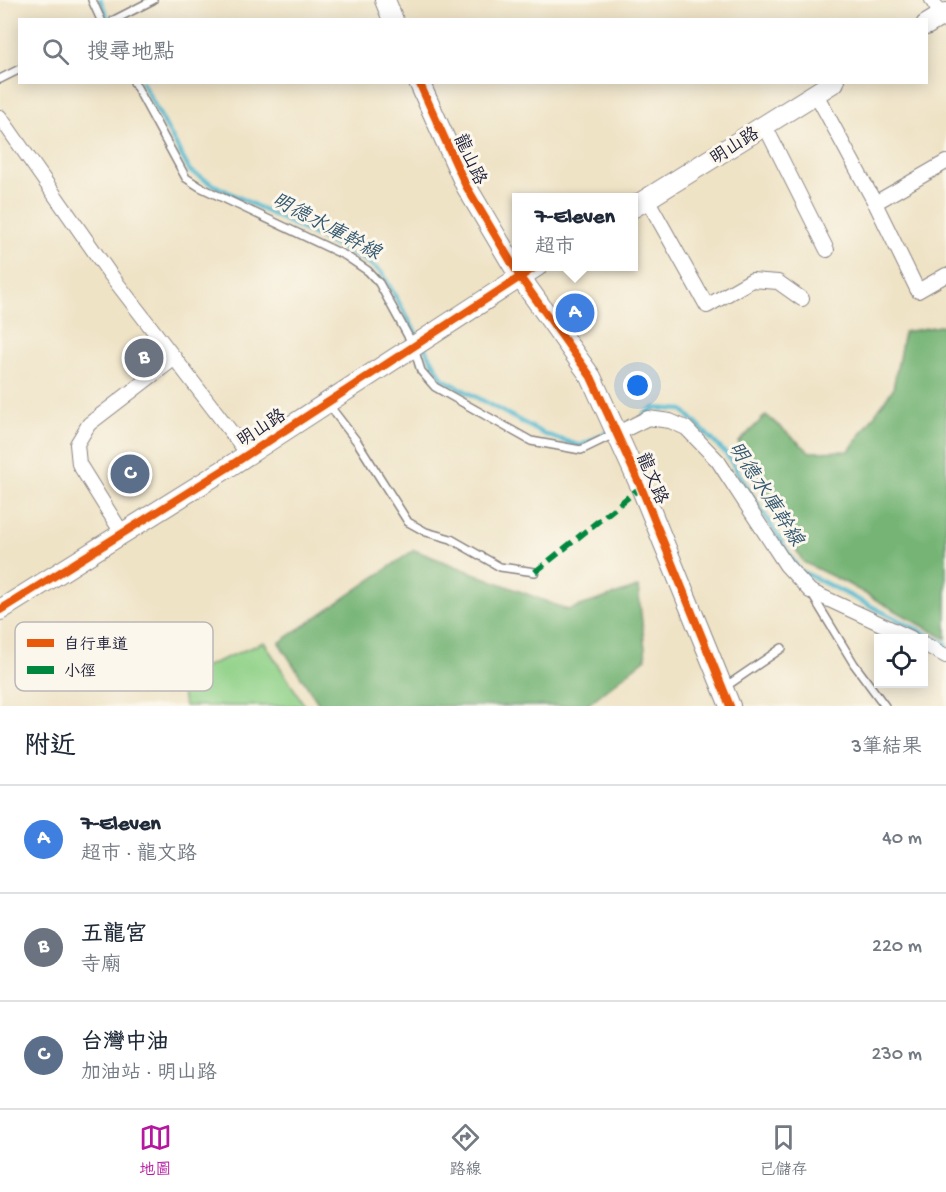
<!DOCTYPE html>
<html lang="zh-TW">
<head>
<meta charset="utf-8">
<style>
  :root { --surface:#fff; --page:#f6f6f7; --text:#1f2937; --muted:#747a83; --line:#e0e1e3; --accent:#b5179e }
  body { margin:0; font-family:"Gochi Hand","LXGW WenKai TC",sans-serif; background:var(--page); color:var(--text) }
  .controls { position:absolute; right:18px; bottom:18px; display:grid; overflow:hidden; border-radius:0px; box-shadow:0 3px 15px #0003 }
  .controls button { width:54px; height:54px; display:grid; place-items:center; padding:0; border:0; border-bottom:2px solid var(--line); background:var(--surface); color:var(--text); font:30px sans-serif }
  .you { position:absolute; left:638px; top:386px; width:21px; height:21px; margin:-15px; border:4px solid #fff; border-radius:50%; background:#1a73e8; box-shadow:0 0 0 9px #1a73e833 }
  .badge { display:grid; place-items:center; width:39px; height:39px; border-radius:50%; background:var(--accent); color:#fff; font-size:20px; font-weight:700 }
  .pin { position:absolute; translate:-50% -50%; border:3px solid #fff; box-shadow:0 2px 6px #0006 }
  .popup { position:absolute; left:512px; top:193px; width:126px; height:78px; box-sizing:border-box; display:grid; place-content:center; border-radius:0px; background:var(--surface); filter:drop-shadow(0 2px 4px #0005); font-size:20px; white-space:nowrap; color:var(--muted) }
  .popup b { font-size:22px; color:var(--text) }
  .popup::after { content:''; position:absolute; left:50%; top:100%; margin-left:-12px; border:12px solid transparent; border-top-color:var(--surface) }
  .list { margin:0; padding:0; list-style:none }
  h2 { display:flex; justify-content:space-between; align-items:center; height:78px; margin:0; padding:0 24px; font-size:26px }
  h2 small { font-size:20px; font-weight:400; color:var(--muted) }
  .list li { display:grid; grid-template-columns:39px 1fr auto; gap:18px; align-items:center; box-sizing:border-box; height:108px; padding:0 24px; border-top:2px solid var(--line) }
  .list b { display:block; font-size:22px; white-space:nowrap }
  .list p { margin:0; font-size:20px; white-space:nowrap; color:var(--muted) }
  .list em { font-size:20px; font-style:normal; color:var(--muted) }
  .icon { flex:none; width:33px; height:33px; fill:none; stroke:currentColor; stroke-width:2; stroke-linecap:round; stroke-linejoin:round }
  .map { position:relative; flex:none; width:946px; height:706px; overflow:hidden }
  .search { position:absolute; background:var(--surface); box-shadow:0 3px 15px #0003; left:18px; right:18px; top:18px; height:66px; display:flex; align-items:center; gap:15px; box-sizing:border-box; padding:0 21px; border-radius:0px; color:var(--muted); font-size:22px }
  .sheet { height:402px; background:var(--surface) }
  nav { display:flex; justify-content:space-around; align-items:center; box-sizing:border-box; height:84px; border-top:2px solid var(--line); background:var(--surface); font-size:16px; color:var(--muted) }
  nav a { display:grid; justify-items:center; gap:3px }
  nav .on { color:var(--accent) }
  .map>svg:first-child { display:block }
  .green { fill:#91d289; stroke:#5a7a62; stroke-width:1.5 }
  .forest { fill:#74b475; stroke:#4b6b58; stroke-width:1.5 }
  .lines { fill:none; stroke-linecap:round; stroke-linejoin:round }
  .stream { stroke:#53bad1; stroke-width:4.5 }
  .lane-casing { stroke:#888280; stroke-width:10 }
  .street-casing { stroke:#888280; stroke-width:16 }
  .secondary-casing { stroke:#888280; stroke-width:22 }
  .lane { stroke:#fff; stroke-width:7 }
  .street { stroke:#fff; stroke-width:14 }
  .secondary { stroke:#fff; stroke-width:20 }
  .quiet { stroke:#00873e; stroke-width:6; stroke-dasharray:12 6; stroke-linecap:butt }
  .cycleway-casing { stroke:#fbf7ec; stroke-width:11 }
  .cycleway { stroke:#e8590c; stroke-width:8 }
  .labels { text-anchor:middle; stroke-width:6; stroke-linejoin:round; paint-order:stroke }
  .street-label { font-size:18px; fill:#22223b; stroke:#fbf7ec }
  .water-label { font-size:20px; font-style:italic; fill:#335770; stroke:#fbf7ec }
  .key { fill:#fbf7ec; stroke:#bab7b7; stroke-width:1.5 }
  .key-label { font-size:16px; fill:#22223b }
</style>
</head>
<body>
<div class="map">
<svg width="946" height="706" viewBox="0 0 946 706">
  <rect width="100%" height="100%" fill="#fbf7ec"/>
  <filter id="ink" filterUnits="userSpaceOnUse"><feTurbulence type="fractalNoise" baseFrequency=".0167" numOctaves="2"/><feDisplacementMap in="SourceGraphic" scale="12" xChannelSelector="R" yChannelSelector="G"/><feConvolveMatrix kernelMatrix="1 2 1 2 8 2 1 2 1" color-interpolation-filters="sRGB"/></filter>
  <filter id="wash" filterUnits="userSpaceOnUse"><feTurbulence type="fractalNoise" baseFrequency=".008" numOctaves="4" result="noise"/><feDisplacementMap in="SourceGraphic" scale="24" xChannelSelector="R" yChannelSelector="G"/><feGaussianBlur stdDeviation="1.35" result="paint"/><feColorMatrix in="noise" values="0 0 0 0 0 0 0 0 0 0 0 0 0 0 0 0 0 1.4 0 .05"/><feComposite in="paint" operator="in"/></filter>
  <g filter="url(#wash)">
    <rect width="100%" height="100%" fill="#efe3c6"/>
    <polygon class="green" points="264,642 305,706 185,706 178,678"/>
    <g class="forest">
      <polygon points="946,325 946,639 846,583 803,562 738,443 766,415 810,452 849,451 893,389 904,332"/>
      <polygon points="414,550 568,610 638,587 646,658 586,706 320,706 279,643"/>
    </g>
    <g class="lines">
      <g class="stream">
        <polyline points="100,0 109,20"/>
        <polyline points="142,82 190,171 214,185 366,261 382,273 419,338"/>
        <polyline points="423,345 443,379 544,434 580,446 610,431"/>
        <polyline points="644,414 655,408 683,410 727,455 799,570 946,644"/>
      </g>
    </g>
  </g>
  <g filter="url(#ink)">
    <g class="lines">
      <g class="lane-casing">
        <g id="lane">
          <polyline points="92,0 101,20"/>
          <polyline points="114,20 153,0"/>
          <polyline points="0,79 20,69"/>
          <polyline points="134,82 186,178 200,187 346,256 368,271 379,283 413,345 421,371 435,387 531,441 581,450 616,433"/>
          <polyline points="328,404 358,443 408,522 426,532 451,539 500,567 535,572"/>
          <polyline points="811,593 854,664 885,706"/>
          <polyline points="725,687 782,648"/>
        </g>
      </g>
      <g class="street-casing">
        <g id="street">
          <polyline points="932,0 945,21"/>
          <polyline points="816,94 875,203 918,291 946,275"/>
          <polyline points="0,117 110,274 248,454"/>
          <polyline points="765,126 827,250"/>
          <polyline points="647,199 707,306 752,280 778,282 802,299"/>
          <polyline points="875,203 946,162"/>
          <polyline points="618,433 648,418 670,421 686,428 718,461 786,565 810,591 911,638"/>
          <polyline points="122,533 79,464 77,444 89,424 175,358"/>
          <polyline points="924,644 946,656"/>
        </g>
      </g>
      <g class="secondary-casing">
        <g id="secondary">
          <polyline points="385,0 393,20"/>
          <polyline points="926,25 946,13"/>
          <polyline points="419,82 466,186 520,277 591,377 641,487 730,706"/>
          <polyline points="634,207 834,82"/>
          <polyline points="0,610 227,468 537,266"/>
        </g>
      </g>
      <use href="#lane" class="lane"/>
      <use href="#street" class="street"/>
      <use href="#secondary" class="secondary"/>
      <polyline class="quiet" points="535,572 641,487"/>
      <g class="cycleway-casing">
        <g id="cycleway">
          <polyline points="419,82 466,186 520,277 591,377 641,487 730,706"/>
          <polyline points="0,610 227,468 537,266"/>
        </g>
      </g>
      <use href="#cycleway" class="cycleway"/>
    </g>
  </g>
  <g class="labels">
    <g class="street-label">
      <text transform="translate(734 145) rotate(-32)" y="6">明山路</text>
      <text transform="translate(471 159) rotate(65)" y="6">龍山路</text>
      <text transform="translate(261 427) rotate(-33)" y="6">明山路</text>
      <text transform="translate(653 478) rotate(67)" y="6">龍文路</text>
    </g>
    <g class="water-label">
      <text transform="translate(327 225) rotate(28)" y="7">明德水庫幹線</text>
      <text transform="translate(767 493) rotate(57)" y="7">明德水庫幹線</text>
    </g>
  </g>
  <rect x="15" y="622" width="198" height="69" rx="9" class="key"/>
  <rect x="27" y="639" width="27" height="8" fill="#e8590c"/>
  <rect x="27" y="666" width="27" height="8" fill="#00873e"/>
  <g class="key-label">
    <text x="64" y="649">自行車道</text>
    <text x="64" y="676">小徑</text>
  </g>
</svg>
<div class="controls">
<button><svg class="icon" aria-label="locate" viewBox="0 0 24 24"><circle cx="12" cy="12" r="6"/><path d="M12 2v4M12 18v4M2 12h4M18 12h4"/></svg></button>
</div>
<div class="you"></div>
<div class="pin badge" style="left:575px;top:313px;background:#3f7fe0">A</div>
<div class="popup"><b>7-Eleven</b>超市</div>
<div class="pin badge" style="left:144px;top:358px;background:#6b7280">B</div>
<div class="pin badge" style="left:130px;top:474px;background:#5c6f8a">C</div>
<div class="search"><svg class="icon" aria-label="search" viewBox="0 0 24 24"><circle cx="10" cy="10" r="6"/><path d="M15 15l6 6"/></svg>搜尋地點</div>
</div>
<section class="sheet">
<h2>附近<small>3筆結果</small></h2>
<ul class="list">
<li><span class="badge" style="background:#3f7fe0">A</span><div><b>7-Eleven</b><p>超市 · 龍文路</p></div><em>40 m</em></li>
<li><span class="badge" style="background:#6b7280">B</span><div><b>五龍宮</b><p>寺廟</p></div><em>220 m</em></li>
<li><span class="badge" style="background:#5c6f8a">C</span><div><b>台灣中油</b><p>加油站 · 明山路</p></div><em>230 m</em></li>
</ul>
</section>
<nav>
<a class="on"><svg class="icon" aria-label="map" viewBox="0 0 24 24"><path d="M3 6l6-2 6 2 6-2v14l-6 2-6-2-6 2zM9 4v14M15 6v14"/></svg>地圖</a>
<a><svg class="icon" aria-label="directions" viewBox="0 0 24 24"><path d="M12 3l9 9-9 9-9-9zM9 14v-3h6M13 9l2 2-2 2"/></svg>路線</a>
<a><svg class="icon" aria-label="saved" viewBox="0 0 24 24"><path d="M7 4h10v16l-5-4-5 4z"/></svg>已儲存</a>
</nav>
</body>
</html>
